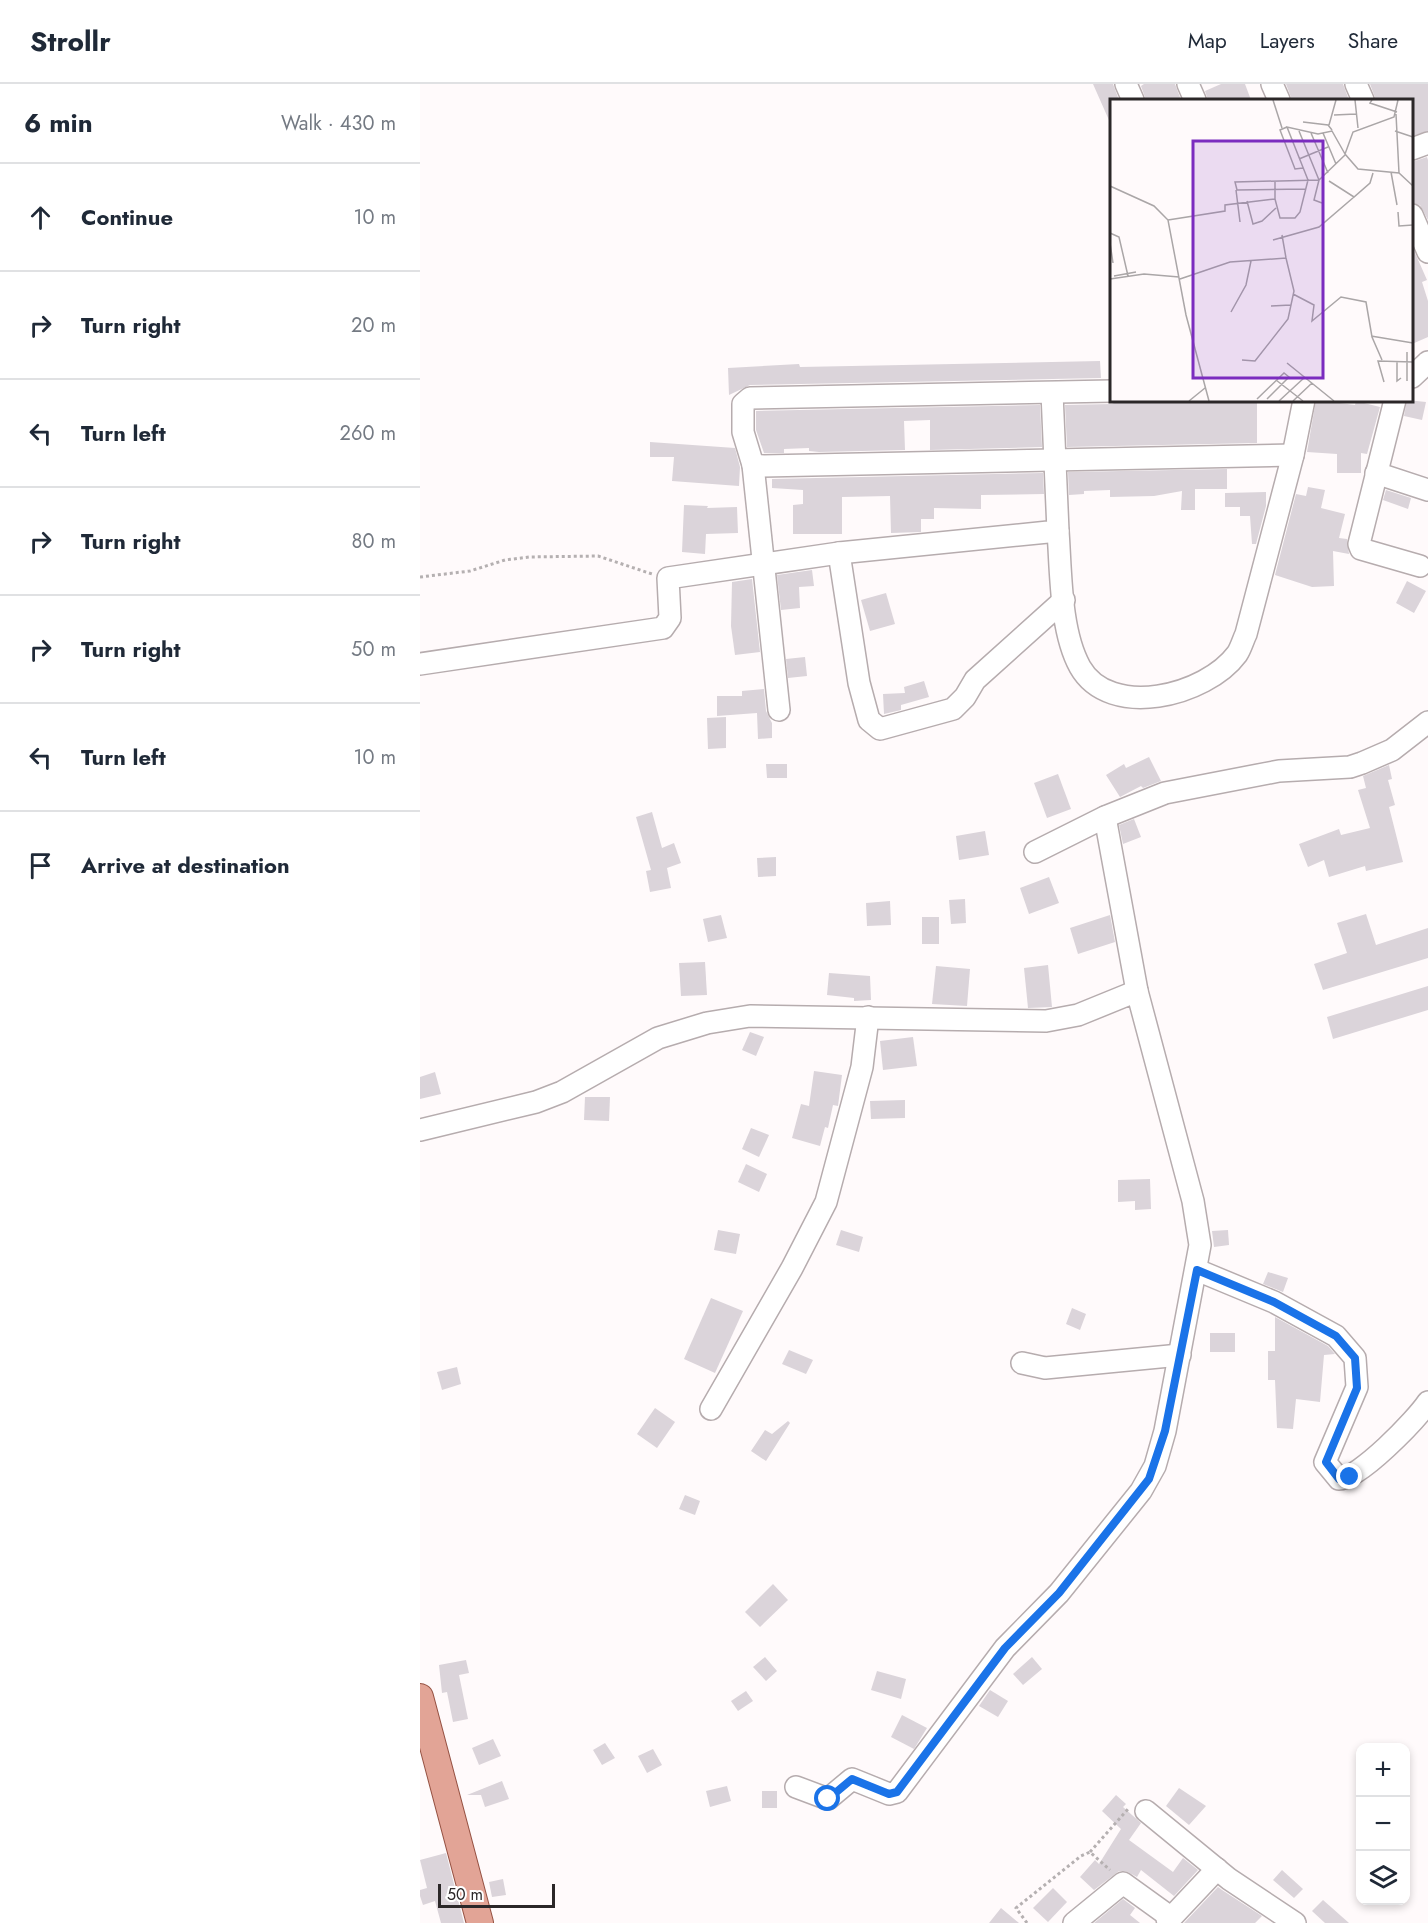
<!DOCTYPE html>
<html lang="en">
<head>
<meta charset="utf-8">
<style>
  :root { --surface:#fff; --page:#f6f6f7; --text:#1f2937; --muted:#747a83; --line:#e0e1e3 }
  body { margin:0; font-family:Jost,sans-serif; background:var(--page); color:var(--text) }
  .controls { position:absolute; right:18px; bottom:18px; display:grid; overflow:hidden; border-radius:12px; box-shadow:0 3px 9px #0003 }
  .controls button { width:54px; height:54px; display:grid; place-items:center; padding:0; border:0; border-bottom:2px solid var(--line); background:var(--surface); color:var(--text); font:30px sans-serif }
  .scale { position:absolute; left:18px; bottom:15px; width:117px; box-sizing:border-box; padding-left:6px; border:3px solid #2b2728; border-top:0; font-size:16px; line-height:21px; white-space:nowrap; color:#2b2728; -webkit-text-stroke:4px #fff; paint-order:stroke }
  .stop { position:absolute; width:18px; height:18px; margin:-14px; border:4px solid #1a73e8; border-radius:50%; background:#fff }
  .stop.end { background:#1a73e8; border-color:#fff; box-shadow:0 2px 6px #0008 }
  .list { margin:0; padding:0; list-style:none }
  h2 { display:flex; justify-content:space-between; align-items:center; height:78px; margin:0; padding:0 24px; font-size:26px }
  h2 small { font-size:20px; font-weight:400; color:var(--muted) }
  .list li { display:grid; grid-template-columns:39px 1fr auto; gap:18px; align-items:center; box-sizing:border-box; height:108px; padding:0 24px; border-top:2px solid var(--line) }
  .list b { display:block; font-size:22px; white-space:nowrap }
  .list em { font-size:20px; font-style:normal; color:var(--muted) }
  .icon { flex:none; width:33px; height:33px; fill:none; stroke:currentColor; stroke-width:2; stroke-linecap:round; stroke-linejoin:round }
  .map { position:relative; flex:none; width:1008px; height:1839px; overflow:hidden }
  header { display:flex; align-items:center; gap:36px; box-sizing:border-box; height:84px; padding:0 30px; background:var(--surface); border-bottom:2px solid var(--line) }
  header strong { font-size:28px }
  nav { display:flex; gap:33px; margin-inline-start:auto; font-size:21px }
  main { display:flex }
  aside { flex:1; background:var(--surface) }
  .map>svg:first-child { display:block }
  .building { fill:#dbd4da }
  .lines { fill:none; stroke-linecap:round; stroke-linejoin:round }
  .minor-casing { stroke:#b6acae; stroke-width:24 }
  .major-casing { stroke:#955142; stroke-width:28 }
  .path { stroke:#b5b0b1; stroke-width:3; stroke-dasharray:3 3; stroke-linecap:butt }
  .minor { stroke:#fff; stroke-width:21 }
  .major { stroke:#e2a496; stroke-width:26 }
  .route { stroke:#1a73e8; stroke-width:8 }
  .inset-road { fill:none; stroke:#aaa6a7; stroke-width:1.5 }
  .view { fill:#7b2cbf; fill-opacity:0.15; stroke:#7b2cbf; stroke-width:3 }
  .inset-edge { fill:none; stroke:#2b2728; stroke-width:3 }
</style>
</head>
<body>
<header>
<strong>Strollr</strong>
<nav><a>Map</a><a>Layers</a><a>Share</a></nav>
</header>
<main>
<aside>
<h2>6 min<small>Walk · 430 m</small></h2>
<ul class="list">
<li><svg class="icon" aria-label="ahead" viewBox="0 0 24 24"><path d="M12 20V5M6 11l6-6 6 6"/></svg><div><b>Continue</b></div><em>10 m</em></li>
<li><svg class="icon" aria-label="right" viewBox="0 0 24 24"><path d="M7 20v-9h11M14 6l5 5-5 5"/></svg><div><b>Turn right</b></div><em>20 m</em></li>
<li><svg class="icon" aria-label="left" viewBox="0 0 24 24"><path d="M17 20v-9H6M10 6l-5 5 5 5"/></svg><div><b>Turn left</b></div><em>260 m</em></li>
<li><svg class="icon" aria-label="right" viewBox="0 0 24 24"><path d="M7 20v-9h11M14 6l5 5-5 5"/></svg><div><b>Turn right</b></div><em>80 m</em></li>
<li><svg class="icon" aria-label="right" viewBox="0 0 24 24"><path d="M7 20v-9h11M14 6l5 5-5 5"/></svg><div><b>Turn right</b></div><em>50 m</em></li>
<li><svg class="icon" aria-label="left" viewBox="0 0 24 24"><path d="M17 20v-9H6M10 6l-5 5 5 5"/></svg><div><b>Turn left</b></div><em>10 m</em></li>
<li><svg class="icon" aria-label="arrive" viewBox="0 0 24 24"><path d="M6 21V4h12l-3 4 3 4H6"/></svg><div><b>Arrive at destination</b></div></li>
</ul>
</aside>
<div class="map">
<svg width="1008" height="1839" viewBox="0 0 1008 1839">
  <rect width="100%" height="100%" fill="#fffafb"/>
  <g class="building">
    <polygon points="673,0 693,0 699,16 692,16 692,43"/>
    <polygon points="724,0 755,0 761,16 726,16 721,2"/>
    <polygon points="801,0 825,0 831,16 788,16 785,7"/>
    <polygon points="866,0 923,0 929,16 872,16"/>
    <polygon points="950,0 1008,0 1008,47 992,52 992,16 956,16"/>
    <polygon points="1007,73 1008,76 1008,136 1000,121 992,119 992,78"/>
    <polygon points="992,162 1007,196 1002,198 1008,217 1008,253 992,260"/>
    <polygon points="680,277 681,294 330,301 309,311 308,284 379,280 380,283"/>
    <polygon points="700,316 837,318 837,359 647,363 645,321 692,320"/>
    <polygon points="896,316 935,321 936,317 960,323 947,370 941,369 941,389 917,389 917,370 887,368"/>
    <polygon points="987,316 1006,318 1002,336 984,332"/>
    <polygon points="620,321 622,363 510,366 510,336 484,337 485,366 399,368 389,367 389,364 364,365 364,369 344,369 336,346 336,327"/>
    <polygon points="230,358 315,364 320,383 319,402 252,397 254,373 230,373"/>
    <polygon points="807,385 807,405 775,405 775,426 761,426 762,407 734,412 690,413 690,406 664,407 664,410 649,411 648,388"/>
    <polygon points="623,389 624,410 561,411 561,425 514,424 514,435 501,435 501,448 471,449 470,412 422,413 422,450 373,450 373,421 383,420 383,406 352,404 352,395"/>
    <polygon points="888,403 905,406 901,424 925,430 919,454 927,455 929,470 913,467 914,502 892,503 855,491 876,410 886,412"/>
    <polygon points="966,406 991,414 988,425 963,416"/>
    <polygon points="846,408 846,422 836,460 832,460 830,432 820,432 820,423 805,423 805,409"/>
    <polygon points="264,421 288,422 287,424 317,423 318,449 286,450 285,470 262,468"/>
    <polygon points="392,486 394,502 379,503 380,524 361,526 357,491"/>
    <polygon points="332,495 340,568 315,571 311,542 312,498"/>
    <polygon points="987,497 1006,507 994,529 976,519"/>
    <polygon points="466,509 475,540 450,547 441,516"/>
    <polygon points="385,573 387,592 368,594 366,575"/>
    <polygon points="504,597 509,613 481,621 481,626 464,630 463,610 485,609 484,603"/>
    <polygon points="344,605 346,627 352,639 352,654 338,655 337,629 297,632 297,612 322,612 322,607"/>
    <polygon points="306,633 306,664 288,665 287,634"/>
    <polygon points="729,673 741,697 723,704 721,702 700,713 686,691 704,680 706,684"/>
    <polygon points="346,680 367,680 367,694 347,694"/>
    <polygon points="969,681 972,695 968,696 975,721 969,723 983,778 946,787 945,782 909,793 904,776 888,783 879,760 919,745 921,751 950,744 938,706 946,704 943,692"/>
    <polygon points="638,690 651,725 627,734 614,699"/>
    <polygon points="232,728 242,764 254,759 261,779 247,784 251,804 230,808 226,787 231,786 216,733"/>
    <polygon points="714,735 721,753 703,760 699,741"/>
    <polygon points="565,747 569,771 539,776 536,752"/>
    <polygon points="356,773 356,792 338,793 337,774"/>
    <polygon points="629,793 639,819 609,830 600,804"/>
    <polygon points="545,815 546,839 531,840 529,816"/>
    <polygon points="470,817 471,841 447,842 446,819"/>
    <polygon points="946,830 956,861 1008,844 1008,874 903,906 894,880 927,869 917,839"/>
    <polygon points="301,831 307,854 288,858 283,835"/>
    <polygon points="690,831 695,858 658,870 650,844"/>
    <rect x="502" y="833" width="17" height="27"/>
    <polygon points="285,878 287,911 261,912 259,879"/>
    <polygon points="628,881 632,923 608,924 604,884"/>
    <polygon points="516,882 550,885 547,922 512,920"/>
    <polygon points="409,889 450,892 451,916 434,917 434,914 407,911"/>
    <polygon points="1008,902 1008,926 913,955 907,933"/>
    <polygon points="330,948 344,953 336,972 322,966"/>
    <polygon points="493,953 497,982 463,986 460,957"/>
    <polygon points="394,987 422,991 418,1022 413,1021 408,1044 405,1043 400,1062 372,1054 381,1020 389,1022"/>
    <polygon points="15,988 21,1010 0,1015 0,993"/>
    <polygon points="165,1013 190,1013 189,1037 164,1036"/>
    <polygon points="485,1016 485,1034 451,1035 450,1017"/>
    <polygon points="331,1044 349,1051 339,1073 322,1065"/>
    <polygon points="326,1080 347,1090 339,1108 318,1098"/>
    <polygon points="730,1095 731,1125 715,1126 715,1117 698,1118 698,1096"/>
    <polygon points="298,1146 320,1150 316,1170 294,1166"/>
    <polygon points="421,1146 443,1153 439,1168 416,1161"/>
    <polygon points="808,1146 809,1161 794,1163 792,1147"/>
    <polygon points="848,1188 868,1194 863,1208 843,1200"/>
    <polygon points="291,1214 323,1227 295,1289 264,1275"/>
    <polygon points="652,1224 666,1230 660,1246 646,1240"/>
    <polygon points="855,1233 908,1262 915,1270 904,1271 900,1318 876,1315 873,1345 857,1344 855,1296 848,1296 848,1267 855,1267"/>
    <rect x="790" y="1249" width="25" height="19"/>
    <polygon points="369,1266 393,1276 386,1290 362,1280"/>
    <polygon points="37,1283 41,1300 22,1306 17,1288"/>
    <polygon points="235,1324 255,1338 237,1364 217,1350"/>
    <polygon points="368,1337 370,1339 346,1377 331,1367 345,1346 352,1350"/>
    <polygon points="265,1411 280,1417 275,1431 259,1425"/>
    <polygon points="353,1500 368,1516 340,1543 325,1528"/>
    <polygon points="345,1573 357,1587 346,1597 333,1583"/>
    <polygon points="612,1573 622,1585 603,1601 593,1590"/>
    <polygon points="46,1576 49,1589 39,1591 48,1635 33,1638 27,1608 22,1609 19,1581"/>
    <polygon points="457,1587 486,1595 481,1615 451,1606"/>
    <polygon points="570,1606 588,1617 578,1633 559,1622"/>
    <polygon points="326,1607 333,1617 318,1627 311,1617"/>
    <polygon points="482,1631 507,1644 494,1665 471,1653"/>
    <polygon points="73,1655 81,1672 59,1681 52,1664"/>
    <polygon points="185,1659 195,1674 182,1681 173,1666"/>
    <polygon points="233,1665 242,1681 227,1689 218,1672"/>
    <polygon points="82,1697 89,1715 65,1723 61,1711 47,1711"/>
    <polygon points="307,1702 311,1717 290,1723 286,1707"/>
    <polygon points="759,1704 786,1722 769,1741 746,1722"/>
    <rect x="342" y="1707" width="15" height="17"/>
    <polygon points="696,1711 706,1720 703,1723 721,1739 709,1756 753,1788 763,1774 778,1786 754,1812 721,1786 717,1793 706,1787 699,1787 674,1806 660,1793 675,1776 679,1780 701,1745 682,1727"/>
    <polygon points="26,1769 44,1839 21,1839 15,1817 3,1821 0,1812 0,1806 7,1804 0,1776"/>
    <polygon points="862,1786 883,1805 874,1814 853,1796"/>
    <polygon points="83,1795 86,1811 72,1813 69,1798"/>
    <polygon points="798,1803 802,1806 842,1832 835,1839 764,1839"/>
    <polygon points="633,1804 647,1818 628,1838 613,1824"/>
    <polygon points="703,1815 715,1824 710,1831 720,1839 674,1839"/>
    <polygon points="903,1816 929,1839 905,1839 892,1827"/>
    <polygon points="581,1824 599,1839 569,1839"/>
  </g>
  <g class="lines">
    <g class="minor-casing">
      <g id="minor">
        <polyline points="706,0 713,16"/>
        <polyline points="768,0 775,16"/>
        <polyline points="852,0 859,16"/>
        <polyline points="936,0 943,16"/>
        <polyline points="992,65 1008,59"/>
        <polyline points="992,131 1008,168"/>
        <polyline points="992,293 1008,278"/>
        <polyline points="692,307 330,314 323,320 323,348 333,381 343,382 873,371"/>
        <polyline points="975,316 939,460 941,465 1000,482"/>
        <polyline points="333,381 359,626"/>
        <polyline points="956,389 1008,406"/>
        <path d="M638,447C641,488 640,547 660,583C690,636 786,612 817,570C821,564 823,556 826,550L873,371L884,316"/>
        <polyline points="419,469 439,599 449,636 460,645 533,625 545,613 555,596 644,516"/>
        <polyline points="0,580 243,544 250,534 248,494 419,469 638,447 632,309"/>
        <polyline points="685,733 717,907"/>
        <polyline points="615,768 685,733 745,709 859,687 930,683 942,679 972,666 1008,638"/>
        <polyline points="0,1046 116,1018 142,1008 238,954 287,939 330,932 626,937 658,931 717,907 773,1117 780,1161 745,1347 735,1382 721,1407 639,1509 585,1564 477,1708 469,1710 432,1695 408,1715 376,1703"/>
        <path d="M777,1186L854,1218L916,1252L935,1274L937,1303L905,1378L919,1395C939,1395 996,1336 1008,1318"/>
        <polyline points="602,1279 625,1284 760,1271"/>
        <polyline points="291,1325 372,1184 406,1118 442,983 448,933"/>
        <polyline points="726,1727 809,1795 875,1839"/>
        <polyline points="749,1836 797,1785"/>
        <polyline points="654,1839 703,1799 746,1830 748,1839"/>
      </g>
    </g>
    <g class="major-casing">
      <polyline id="major" points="0,1613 60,1839"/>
    </g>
    <g class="path">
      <polyline points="0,493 50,487 85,476 109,473 178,472 232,490"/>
      <polyline points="670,1768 709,1724"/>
      <polyline points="607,1839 596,1824 661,1772 670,1768 690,1786"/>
    </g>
    <use href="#minor" class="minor"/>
    <use href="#major" class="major"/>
  </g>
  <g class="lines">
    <polyline class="route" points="408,1715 432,1695 469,1710 477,1708 585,1564 639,1509 729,1395 745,1347 777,1186 854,1218 916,1252 935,1274 937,1304 906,1378 919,1395 930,1393"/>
  </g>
  <g transform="translate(690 15)">
    <rect width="303" height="303" fill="#fffafb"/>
    <path class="inset-road" d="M163,1L172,29M245,1L248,29M262,1L260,4L287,13M288,1L284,18L243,33L235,55L248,70L289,74L303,87M286,15L289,74M224,16L246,15M193,23L218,26L222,31M219,26L226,1M177,28L170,31L185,70L193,69M189,32L209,81L204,101L212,104M285,32L303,38M201,34L218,74M213,34L226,65M189,60L218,48M281,73L287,106M219,82L244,98L260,84L263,74M0,87L44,107L58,121L76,216L99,302M196,90L127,91L125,83L209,81L235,56M126,91L130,123M165,100L170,119H185L190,113L198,81L177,28L208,35L222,32L235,55M137,102L143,125L152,122L166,109M288,113L289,127L303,126M58,121L115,112V106L165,100V82M0,134L9,138L18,177M172,136L176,159M163,141L209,128L244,98M0,144L3,164M4,177L26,173M0,180L34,175L69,178M70,180L120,163L176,159L184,192L178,220L145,262L132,261M183,195L204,206L202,222L231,198L256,203L262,238L272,261M161,207L181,206M121,213L136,186L141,162M261,237L303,244M297,253V282M287,262V282L291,279M177,264L224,302M166,281L193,302M274,283L268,262L303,263M147,300L174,274L179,278L157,300M79,302L95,289M169,302L195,278M183,302L202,284"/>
    <path class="view" d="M83,42H213V279H83Z"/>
    <rect width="303" height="303" class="inset-edge"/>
  </g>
</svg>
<div class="controls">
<button>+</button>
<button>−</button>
<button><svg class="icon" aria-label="layers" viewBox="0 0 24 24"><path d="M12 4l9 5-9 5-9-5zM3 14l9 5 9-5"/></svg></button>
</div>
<div class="scale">50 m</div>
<div class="stop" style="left:408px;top:1715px"></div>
<div class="stop end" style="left:930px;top:1393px"></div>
</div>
</main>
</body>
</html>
